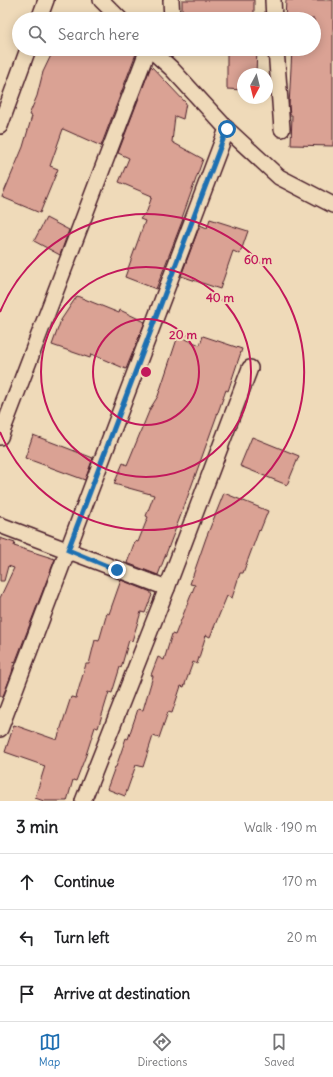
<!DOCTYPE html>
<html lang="en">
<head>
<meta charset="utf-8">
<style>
  :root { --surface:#fff; --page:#f6f6f6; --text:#202124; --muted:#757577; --line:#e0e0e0; --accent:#1f6fb2 }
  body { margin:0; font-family:Delius,sans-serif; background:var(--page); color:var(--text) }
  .compass { position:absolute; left:237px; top:68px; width:36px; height:36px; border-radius:50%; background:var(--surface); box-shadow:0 2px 10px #0003; rotate:187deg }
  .stop { position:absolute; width:12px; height:12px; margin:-9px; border:3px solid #1f6fb2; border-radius:50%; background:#fff }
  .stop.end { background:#1f6fb2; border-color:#fff; box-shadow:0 1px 4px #0008 }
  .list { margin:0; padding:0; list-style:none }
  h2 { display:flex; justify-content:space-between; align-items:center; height:52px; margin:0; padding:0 16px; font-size:17px }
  h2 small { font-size:13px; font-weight:400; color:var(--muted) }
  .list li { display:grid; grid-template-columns:26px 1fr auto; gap:12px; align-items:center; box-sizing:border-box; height:56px; padding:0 16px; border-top:1px solid var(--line) }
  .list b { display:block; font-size:15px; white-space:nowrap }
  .list em { font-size:13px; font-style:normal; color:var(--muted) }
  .icon { flex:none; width:22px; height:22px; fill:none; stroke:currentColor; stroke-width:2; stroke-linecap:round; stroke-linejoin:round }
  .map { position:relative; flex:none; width:333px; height:801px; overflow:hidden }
  .search { position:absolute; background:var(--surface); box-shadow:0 2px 10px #0003; left:12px; right:12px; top:12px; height:44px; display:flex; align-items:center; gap:10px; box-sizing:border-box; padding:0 14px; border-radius:22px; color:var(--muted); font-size:15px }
  .sheet { height:220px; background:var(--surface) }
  nav { display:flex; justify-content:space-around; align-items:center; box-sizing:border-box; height:56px; border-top:1px solid var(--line); background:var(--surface); font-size:11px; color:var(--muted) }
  nav a { display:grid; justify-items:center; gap:2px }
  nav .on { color:var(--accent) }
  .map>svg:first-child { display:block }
  .building { fill:#daa294; stroke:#4a1f2b }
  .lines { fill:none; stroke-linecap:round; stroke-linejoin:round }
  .street-casing { stroke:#4a1f2b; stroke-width:18 }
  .street { stroke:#efdab9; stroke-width:15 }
  .route { stroke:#1f6fb2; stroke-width:5 }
  .ring { fill:none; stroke:#c2185b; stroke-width:2 }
  .centre { fill:#c2185b; stroke:#efdab9; stroke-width:2 }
  .ring-label { font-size:12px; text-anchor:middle; font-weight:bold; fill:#c2185b; stroke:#efdab9; stroke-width:4; stroke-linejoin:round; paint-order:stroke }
</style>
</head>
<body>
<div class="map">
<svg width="333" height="801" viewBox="0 0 333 801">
  <rect width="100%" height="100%" fill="#efdab9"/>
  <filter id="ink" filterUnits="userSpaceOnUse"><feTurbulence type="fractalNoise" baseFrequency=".025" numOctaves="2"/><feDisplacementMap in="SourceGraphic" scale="8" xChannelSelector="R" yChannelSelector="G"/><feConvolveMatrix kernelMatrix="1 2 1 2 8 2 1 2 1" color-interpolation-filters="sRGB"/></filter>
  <g filter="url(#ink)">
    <g class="building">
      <rect x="182" y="0" width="72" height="19"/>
      <polygon points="286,0 333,0 333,146 291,145 292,115 290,115 289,106 292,49 314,49 314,19 285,19"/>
      <polygon points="54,49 135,49 137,51 101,146 63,129 50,166 58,169 40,213 2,197 23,147 32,116 29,115 37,96 43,72"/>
      <polygon points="227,49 257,49 256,74 243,74 243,90 227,89"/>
      <polygon points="151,66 186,103 183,119 175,116 172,142 203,159 182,218 183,219 156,289 125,277 145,221 140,219 147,211 152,196 119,182 129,158 118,153"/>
      <polygon points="46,218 69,230 60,255 34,241"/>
      <polygon points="210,219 248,231 240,254 233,251 220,289 181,276 200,225 207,228"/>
      <polygon points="77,296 119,313 120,310 145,322 126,369 91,354 90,358 52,345 61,320"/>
      <polygon points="178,336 200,345 203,336 242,349 228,391 226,390 185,504 158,575 127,563 135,541 138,542 148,517 146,516 154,495 114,484 123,463 127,465 150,409 158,396"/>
      <polygon points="33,435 93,458 85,480 25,458"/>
      <polygon points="252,437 299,456 287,485 240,466"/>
      <polygon points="224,493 268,511 260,531 259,530 243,573 240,573 232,598 227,596 210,637 206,635 197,664 193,662 184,687 181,686 172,713 168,712 159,738 153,736 143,767 136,765 125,796 107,789 115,767 116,767 126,738 128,739 138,709 143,710 153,676 151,675 158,657 164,660 172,634 175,635 195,585 190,584 206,538"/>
      <polygon points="0,538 15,543 14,546 55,559 15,663 14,662 12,673 3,696 0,696 0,598 14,568 8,566 4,581 0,581"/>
      <polygon points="121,580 151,592 151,594 152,595 145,613 141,612 132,641 129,640 121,668 120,667 112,693 109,692 98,728 95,727 86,755 76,781 73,780 67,801 44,801 35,798 45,766 5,752 14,725 57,740 71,697 76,698 86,664 89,664 95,640 99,641 107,613 109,614"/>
    </g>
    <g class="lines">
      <g class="street-casing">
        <g id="street">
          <polyline points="101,0 120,19"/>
          <polyline points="171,0 172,19"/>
          <polyline points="273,0 274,19"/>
          <polyline points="39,19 46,0"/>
          <polyline points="150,49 171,68 227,129 279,177 333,205"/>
          <polyline points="276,49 282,129"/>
          <polyline points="0,126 28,49"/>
          <polyline points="0,437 148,49"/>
          <polyline points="0,525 167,588"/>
          <polyline points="0,729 227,129"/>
          <polyline points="83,801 167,588 250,368"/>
        </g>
      </g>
      <use href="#street" class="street"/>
    </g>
  </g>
  <g class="lines" filter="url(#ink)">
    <polyline class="route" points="117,570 68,550 227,129"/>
  </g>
  <g class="ring">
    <circle cx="146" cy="372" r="53"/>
    <circle cx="146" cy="372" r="105"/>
    <path d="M0 312A158 158 0 1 1 0 432"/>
  </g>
  <circle cx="146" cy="372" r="6" class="centre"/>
  <g class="ring-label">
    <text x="258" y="264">60 m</text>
    <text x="220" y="302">40 m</text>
    <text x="183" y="339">20 m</text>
  </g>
</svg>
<svg class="compass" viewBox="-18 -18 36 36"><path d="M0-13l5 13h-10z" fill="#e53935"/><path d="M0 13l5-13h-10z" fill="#757577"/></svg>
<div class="stop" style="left:227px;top:129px"></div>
<div class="stop end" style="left:117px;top:570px"></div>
<div class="search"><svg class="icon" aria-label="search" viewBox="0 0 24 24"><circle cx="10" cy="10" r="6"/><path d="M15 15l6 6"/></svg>Search here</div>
</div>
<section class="sheet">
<h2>3 min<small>Walk · 190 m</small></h2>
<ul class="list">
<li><svg class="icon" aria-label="ahead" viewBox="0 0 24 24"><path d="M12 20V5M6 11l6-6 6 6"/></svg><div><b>Continue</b></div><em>170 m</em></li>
<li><svg class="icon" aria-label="left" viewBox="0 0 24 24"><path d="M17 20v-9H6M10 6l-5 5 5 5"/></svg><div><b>Turn left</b></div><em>20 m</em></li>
<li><svg class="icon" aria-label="arrive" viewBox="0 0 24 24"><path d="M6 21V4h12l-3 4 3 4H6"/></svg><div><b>Arrive at destination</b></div></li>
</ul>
</section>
<nav>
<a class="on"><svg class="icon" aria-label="map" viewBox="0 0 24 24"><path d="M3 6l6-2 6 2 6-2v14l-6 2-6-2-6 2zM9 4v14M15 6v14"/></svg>Map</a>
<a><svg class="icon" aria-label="directions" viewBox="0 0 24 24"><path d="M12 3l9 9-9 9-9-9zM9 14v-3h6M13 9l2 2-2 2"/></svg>Directions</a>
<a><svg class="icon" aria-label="saved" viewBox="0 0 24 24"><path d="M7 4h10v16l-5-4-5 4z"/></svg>Saved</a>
</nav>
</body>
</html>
